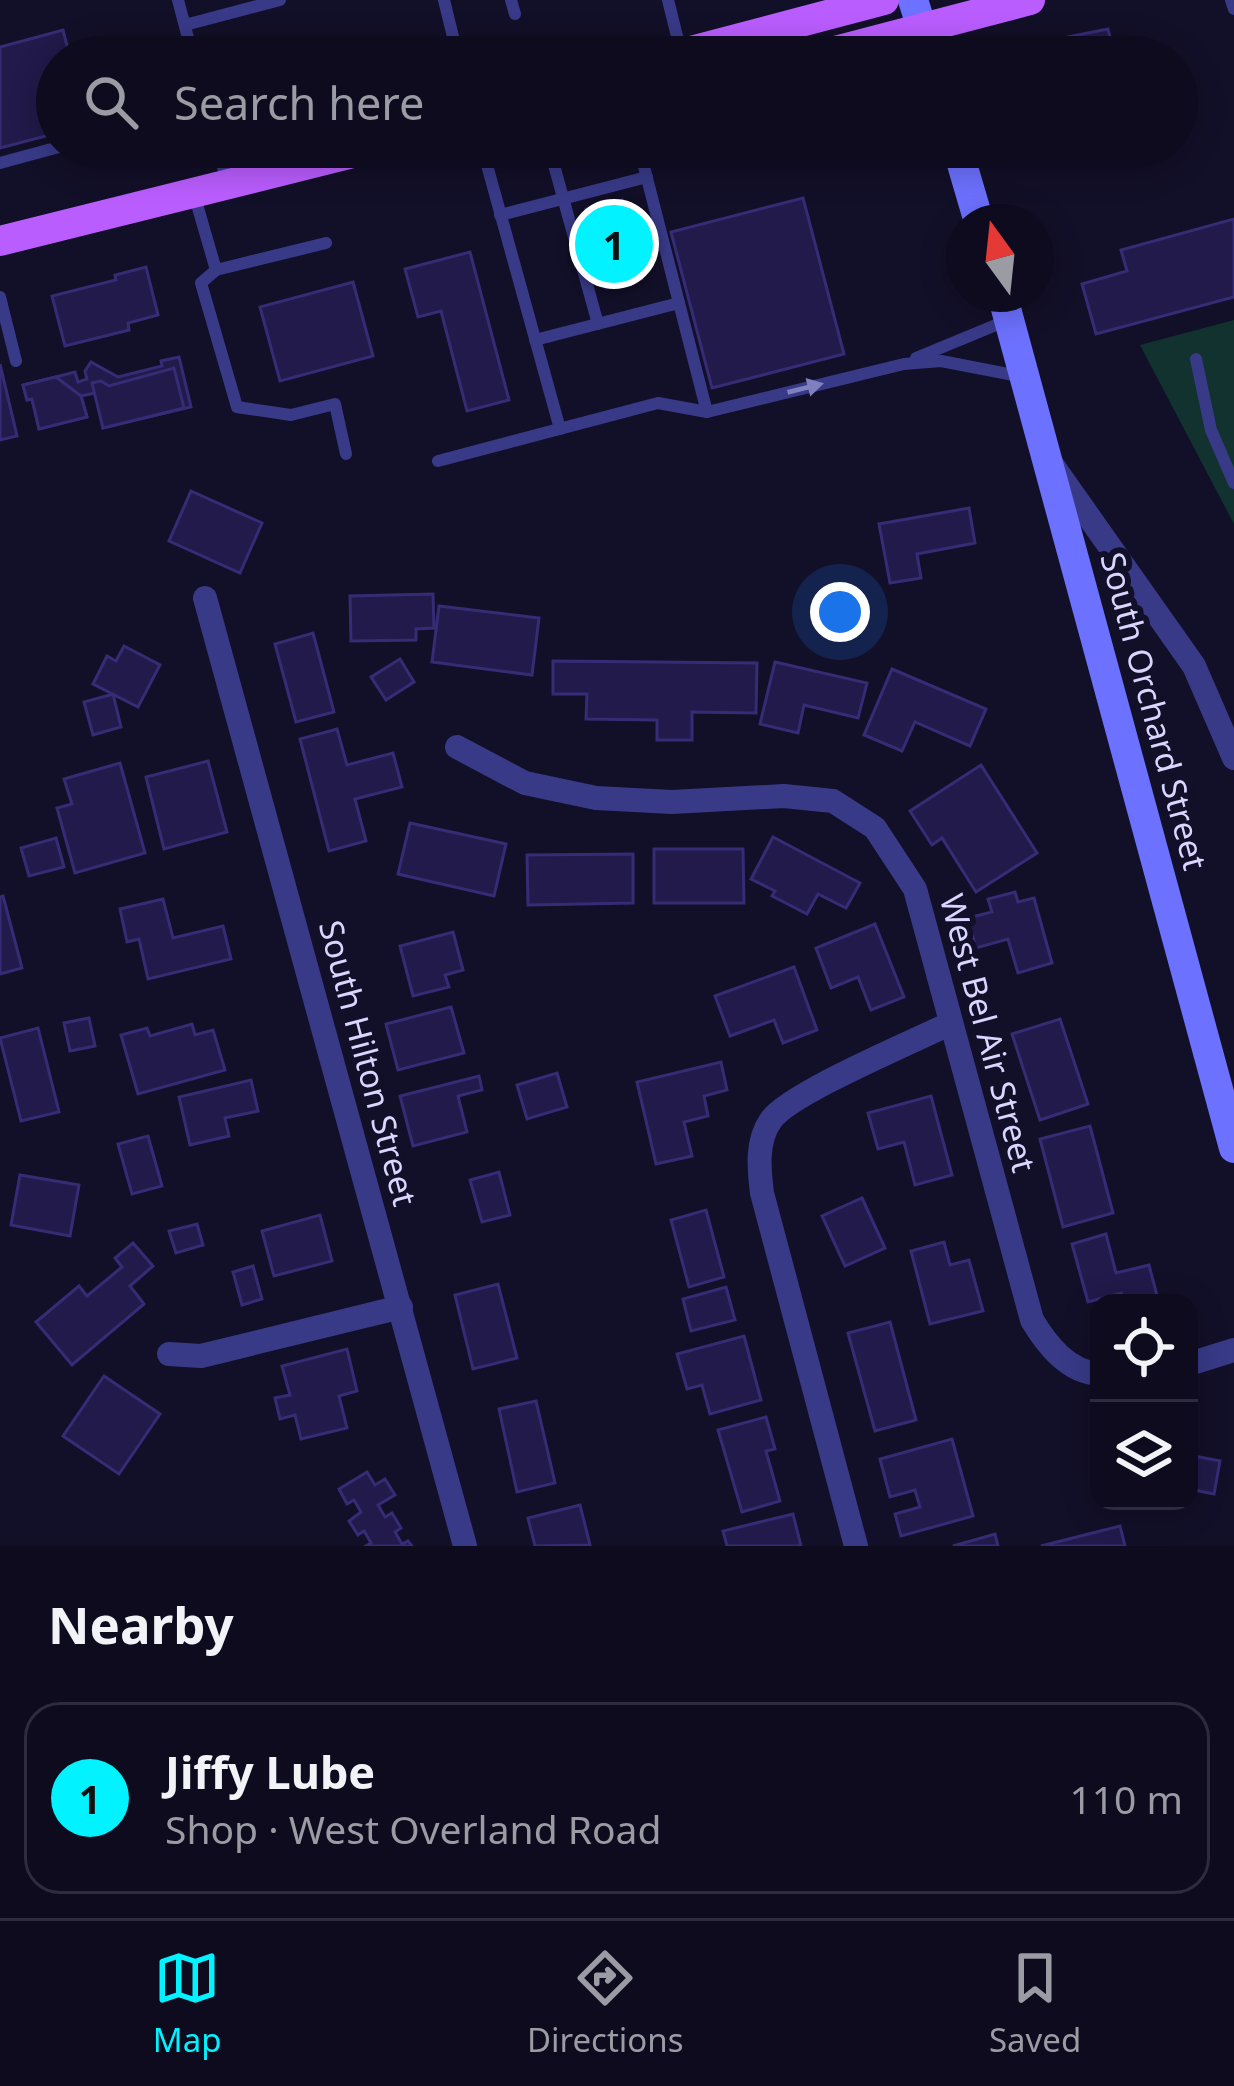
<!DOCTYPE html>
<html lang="en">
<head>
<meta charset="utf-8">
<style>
  :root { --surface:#0e0b1e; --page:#1c192b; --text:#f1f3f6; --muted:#9b9ba4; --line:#2e2b3c; --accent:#02f3ff }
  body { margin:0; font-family:"Noto Sans",sans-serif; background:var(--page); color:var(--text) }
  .controls { position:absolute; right:36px; bottom:36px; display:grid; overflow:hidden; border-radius:24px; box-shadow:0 6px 30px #0003 }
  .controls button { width:108px; height:108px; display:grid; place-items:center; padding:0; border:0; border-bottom:3px solid var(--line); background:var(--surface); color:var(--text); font:60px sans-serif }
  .compass { position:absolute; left:946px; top:204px; width:108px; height:108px; border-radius:50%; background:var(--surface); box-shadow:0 6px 30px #0003; rotate:345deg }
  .you { position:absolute; left:840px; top:612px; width:42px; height:42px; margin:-30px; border:9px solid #fff; border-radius:50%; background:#1a73e8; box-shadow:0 0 0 18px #1a73e833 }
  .badge { display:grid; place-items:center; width:78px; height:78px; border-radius:50%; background:var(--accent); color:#111; font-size:39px; font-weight:700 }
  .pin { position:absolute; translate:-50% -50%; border:6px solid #fff; box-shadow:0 3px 12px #0006 }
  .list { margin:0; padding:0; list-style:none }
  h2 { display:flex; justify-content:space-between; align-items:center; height:156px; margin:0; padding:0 48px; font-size:51px }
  h2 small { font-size:39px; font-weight:400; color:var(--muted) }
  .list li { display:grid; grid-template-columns:78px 1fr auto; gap:36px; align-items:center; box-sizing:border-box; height:192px; margin:0 24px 24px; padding:0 24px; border:3px solid var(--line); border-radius:36px }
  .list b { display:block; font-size:45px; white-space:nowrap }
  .list p { margin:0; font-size:39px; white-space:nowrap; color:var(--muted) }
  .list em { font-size:39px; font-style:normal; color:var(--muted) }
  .icon { flex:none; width:66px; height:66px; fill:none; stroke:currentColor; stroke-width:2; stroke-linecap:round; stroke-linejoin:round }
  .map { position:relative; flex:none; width:1234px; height:1546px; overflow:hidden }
  .search { position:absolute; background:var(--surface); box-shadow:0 6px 30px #0003; left:36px; right:36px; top:36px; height:132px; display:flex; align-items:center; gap:30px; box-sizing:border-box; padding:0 42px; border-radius:66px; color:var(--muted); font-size:45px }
  .sheet { height:372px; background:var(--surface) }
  nav { display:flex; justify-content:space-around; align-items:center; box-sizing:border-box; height:168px; border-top:3px solid var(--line); background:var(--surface); font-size:33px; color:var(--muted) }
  nav a { display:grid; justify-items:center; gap:6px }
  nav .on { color:var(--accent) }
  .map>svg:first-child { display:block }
  .green { fill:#12322f }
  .building { fill:#211a4a; stroke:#362c76; stroke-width:3 }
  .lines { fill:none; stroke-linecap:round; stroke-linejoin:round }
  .service { stroke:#383a88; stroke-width:12 }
  .minor { stroke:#383a88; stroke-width:24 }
  .secondary { stroke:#6d71ff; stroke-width:30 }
  .primary { stroke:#ba5dff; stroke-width:30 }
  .oneway { fill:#8080be }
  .labels { text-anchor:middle; stroke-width:12; stroke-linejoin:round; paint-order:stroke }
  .street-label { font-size:33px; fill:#d8d6ff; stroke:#120f28 }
</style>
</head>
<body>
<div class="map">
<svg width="1234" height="1546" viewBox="0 0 1234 1546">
  <rect width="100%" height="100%" fill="#120f28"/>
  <polygon class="green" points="1234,320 1234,524 1140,345"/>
  <g class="building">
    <polygon points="1108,29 1115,57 1025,57 1024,52 1044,47 1042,42"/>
    <polygon points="63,30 70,57 57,57 57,133 0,148 0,47"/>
    <polygon points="803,198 844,354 712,388 671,232"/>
    <polygon points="622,200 642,279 606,288 586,209"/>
    <polygon points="1234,219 1234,297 1096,334 1082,284 1127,271 1121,250"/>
    <polygon points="470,252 509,400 467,411 441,311 418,317 405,269"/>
    <polygon points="146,267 158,315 128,323 129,330 65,346 52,296 116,280 115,275"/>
    <polygon points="353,282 373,356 280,381 260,307"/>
    <polygon points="179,357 191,407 103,428 95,393 81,396 87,417 39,429 32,399 27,400 23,385 75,372 78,382 87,379 85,371 91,362 118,377 162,366 161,361"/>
    <polygon points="0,364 17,436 0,440"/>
    <polygon points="174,368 184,408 103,428 92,383 101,381 109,386"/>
    <polygon points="56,377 81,396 87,417 39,429 32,399 27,400 23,385"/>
    <polygon points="191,491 262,523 240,573 169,541"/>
    <polygon points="969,508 975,543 917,554 921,578 890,583 879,524"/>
    <polygon points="433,594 434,628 416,629 416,640 351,641 350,596"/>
    <polygon points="439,606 539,618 532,675 432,662"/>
    <polygon points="313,633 334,712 296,722 275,644"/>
    <polygon points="124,646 160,665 138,707 93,684 107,656 116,661"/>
    <polygon points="400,659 414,682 386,700 371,677"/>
    <polygon points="553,661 757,663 756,713 692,712 692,740 657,740 657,720 586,719 587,694 553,694"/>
    <polygon points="775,662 867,683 858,718 804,705 798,733 760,724"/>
    <polygon points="892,669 986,709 970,746 915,722 902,751 864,735"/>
    <polygon points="113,694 121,727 93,735 84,702"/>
    <polygon points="337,729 347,765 393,753 402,787 355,799 366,841 329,851 300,739"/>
    <polygon points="208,761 227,832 164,849 146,777"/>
    <polygon points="120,763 145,853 75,873 57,808 72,804 64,779"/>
    <polygon points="981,765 1037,853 976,892 942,838 932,845 910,811"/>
    <polygon points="410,823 506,844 494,896 398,874"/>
    <polygon points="773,837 860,883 846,908 818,894 807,914 772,896 775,891 751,879"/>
    <polygon points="56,838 64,867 29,876 21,848"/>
    <polygon points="654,849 743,849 744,903 654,903"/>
    <polygon points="633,854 633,903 528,905 527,855"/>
    <polygon points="1015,892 1018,902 1034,898 1052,963 1018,973 1008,939 976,948 968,918 992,912 988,899"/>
    <polygon points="3,896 22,968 0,974 0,897"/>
    <polygon points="163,899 173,938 223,926 231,959 148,979 139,939 127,942 120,909"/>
    <polygon points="875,924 904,997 871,1010 858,977 831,988 816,948"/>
    <polygon points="453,932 463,970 445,975 449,987 413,996 400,946"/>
    <polygon points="794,967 817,1030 783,1043 774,1020 730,1036 715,996"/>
    <polygon points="451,1007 464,1053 398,1070 386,1024"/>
    <polygon points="89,1018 95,1046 70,1051 64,1023"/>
    <polygon points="1060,1019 1088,1104 1040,1120 1012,1034"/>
    <polygon points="192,1024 195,1035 213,1030 225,1070 138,1094 121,1035 147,1028 150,1036"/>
    <polygon points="38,1028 59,1112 21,1121 0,1038"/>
    <polygon points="721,1062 727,1090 704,1096 708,1116 684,1122 692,1156 656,1164 637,1082"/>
    <polygon points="557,1073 567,1107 527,1119 517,1085"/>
    <polygon points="479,1076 482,1090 458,1096 467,1132 413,1146 400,1096"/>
    <polygon points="251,1080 258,1111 225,1118 229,1136 190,1145 179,1097"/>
    <polygon points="931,1096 952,1175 915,1185 904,1142 878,1149 868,1113"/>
    <polygon points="1090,1126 1113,1213 1063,1227 1040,1139"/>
    <polygon points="148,1136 162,1186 132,1194 118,1144"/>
    <polygon points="499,1172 510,1215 482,1222 470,1180"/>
    <polygon points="20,1175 79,1185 70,1236 11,1225"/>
    <polygon points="862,1198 885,1248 845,1266 822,1216"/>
    <polygon points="706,1210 724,1277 689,1287 671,1220"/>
    <polygon points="320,1215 332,1261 274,1276 262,1231"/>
    <polygon points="197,1224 203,1245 176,1253 169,1231"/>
    <polygon points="1106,1234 1116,1273 1149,1265 1159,1303 1124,1303 1121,1293 1088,1302 1072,1244"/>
    <polygon points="944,1242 950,1265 969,1260 983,1311 930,1324 911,1251"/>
    <polygon points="133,1243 153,1266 130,1286 144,1304 72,1365 36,1322 79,1286 87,1296 122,1267 115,1258"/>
    <polygon points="253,1266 262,1299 242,1305 233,1272"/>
    <polygon points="498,1284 517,1358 473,1369 455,1295"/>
    <polygon points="726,1287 735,1320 691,1331 683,1299"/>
    <polygon points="890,1322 916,1420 875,1431 848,1333"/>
    <polygon points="744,1336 761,1400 710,1414 702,1385 687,1389 677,1354"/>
    <polygon points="347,1349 357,1391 339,1396 347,1428 301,1439 295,1415 280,1419 275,1398 290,1395 282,1366"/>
    <polygon points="104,1376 160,1414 119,1474 63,1436"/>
    <polygon points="536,1401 555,1483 517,1492 499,1409"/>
    <polygon points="766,1417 775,1449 766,1451 780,1501 742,1512 718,1430"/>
    <polygon points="952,1439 973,1516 901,1536 895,1514 920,1507 915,1490 890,1497 880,1459"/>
    <polygon points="1189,1455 1220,1461 1214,1494 1189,1489"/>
    <polygon points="367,1472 375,1485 385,1479 395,1495 378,1505 385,1517 392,1513 401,1528 395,1532 402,1544 408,1541 412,1546 366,1546 371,1543 364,1531 358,1535 349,1521 361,1512 354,1500 347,1504 339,1489"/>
    <polygon points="580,1505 590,1545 535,1546 528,1518"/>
    <polygon points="793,1514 801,1546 727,1546 723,1531"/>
    <polygon points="1120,1526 1125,1546 1041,1546"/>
    <polygon points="995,1534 998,1546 953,1546"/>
  </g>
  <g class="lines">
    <g class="service">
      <polyline points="178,0 193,57"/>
      <polyline points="444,0 458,57"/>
      <polyline points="511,0 515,14"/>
      <polyline points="668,0 681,52"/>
      <polyline points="1231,0 1234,9"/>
      <polyline points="185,25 280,0"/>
      <polyline points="218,147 227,183"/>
      <polyline points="482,147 560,429"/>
      <polyline points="549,147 598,324"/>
      <polyline points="639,147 707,412"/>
      <polyline points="0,163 59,147"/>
      <polyline points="194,194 216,270 326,243"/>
      <polyline points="500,215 647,177"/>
      <polyline points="216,270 201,283 237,407 291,415 335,404 346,454"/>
      <polyline points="0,297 16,361"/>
      <polyline points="535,340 679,303"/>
      <polyline points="916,358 1008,320"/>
      <polyline points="1196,359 1211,430 1234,483"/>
      <polyline points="438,461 658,403 707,412 904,364 941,361 1019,376"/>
    </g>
    <g class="minor">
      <polyline points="1053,466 1194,666 1234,758"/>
      <polyline points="205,598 465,1546"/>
      <path d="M457,747L525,783L596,798L672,802L784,796L833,801L875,828L915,889L1032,1320C1047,1345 1068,1372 1099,1374"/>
      <polyline points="169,1354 201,1356 401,1307"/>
      <polyline points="1189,1364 1234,1350"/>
      <path d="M856,1546L762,1193C759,1169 756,1141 771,1120C790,1093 915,1041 951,1023"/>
    </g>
    <g class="secondary">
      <polyline points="913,0 931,57"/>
      <polyline points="957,147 979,222"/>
      <polyline points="1002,294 1234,1148"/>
    </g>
    <g class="primary">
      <polyline points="668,57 884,0"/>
      <polyline points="812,57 1030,0"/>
      <polyline points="0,241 377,147"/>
    </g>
  </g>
  <defs><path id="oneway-solid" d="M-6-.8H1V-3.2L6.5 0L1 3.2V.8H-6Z" transform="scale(3)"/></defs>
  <use class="oneway" href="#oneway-solid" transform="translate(805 388) rotate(-14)"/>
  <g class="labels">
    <g class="street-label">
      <text transform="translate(1154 711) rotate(75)" y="12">South Orchard Street</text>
      <text transform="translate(988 1033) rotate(75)" y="12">West Bel Air Street</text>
      <text transform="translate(368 1063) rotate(75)" y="12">South Hilton Street</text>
    </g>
  </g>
</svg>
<div class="controls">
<button><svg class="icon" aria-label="locate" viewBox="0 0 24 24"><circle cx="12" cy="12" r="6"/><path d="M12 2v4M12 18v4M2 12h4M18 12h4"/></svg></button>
<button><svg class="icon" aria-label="layers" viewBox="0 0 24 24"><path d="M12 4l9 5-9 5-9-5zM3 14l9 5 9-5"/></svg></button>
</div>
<svg class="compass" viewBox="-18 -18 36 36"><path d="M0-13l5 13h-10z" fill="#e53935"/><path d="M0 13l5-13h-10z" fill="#9b9ba4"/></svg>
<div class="you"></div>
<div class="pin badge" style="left:614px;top:244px">1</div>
<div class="search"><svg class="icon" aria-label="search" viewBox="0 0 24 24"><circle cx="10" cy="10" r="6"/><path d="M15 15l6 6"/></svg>Search here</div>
</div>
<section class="sheet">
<h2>Nearby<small></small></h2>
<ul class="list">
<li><span class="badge">1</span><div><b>Jiffy Lube</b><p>Shop · West Overland Road</p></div><em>110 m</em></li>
</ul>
</section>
<nav>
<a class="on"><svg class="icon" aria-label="map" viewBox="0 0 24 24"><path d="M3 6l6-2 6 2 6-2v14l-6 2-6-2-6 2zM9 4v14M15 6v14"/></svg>Map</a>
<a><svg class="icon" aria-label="directions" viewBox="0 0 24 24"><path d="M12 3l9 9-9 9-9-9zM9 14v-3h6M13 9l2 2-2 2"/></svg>Directions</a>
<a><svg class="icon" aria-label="saved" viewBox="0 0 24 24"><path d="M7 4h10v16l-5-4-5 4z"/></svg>Saved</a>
</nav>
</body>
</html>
